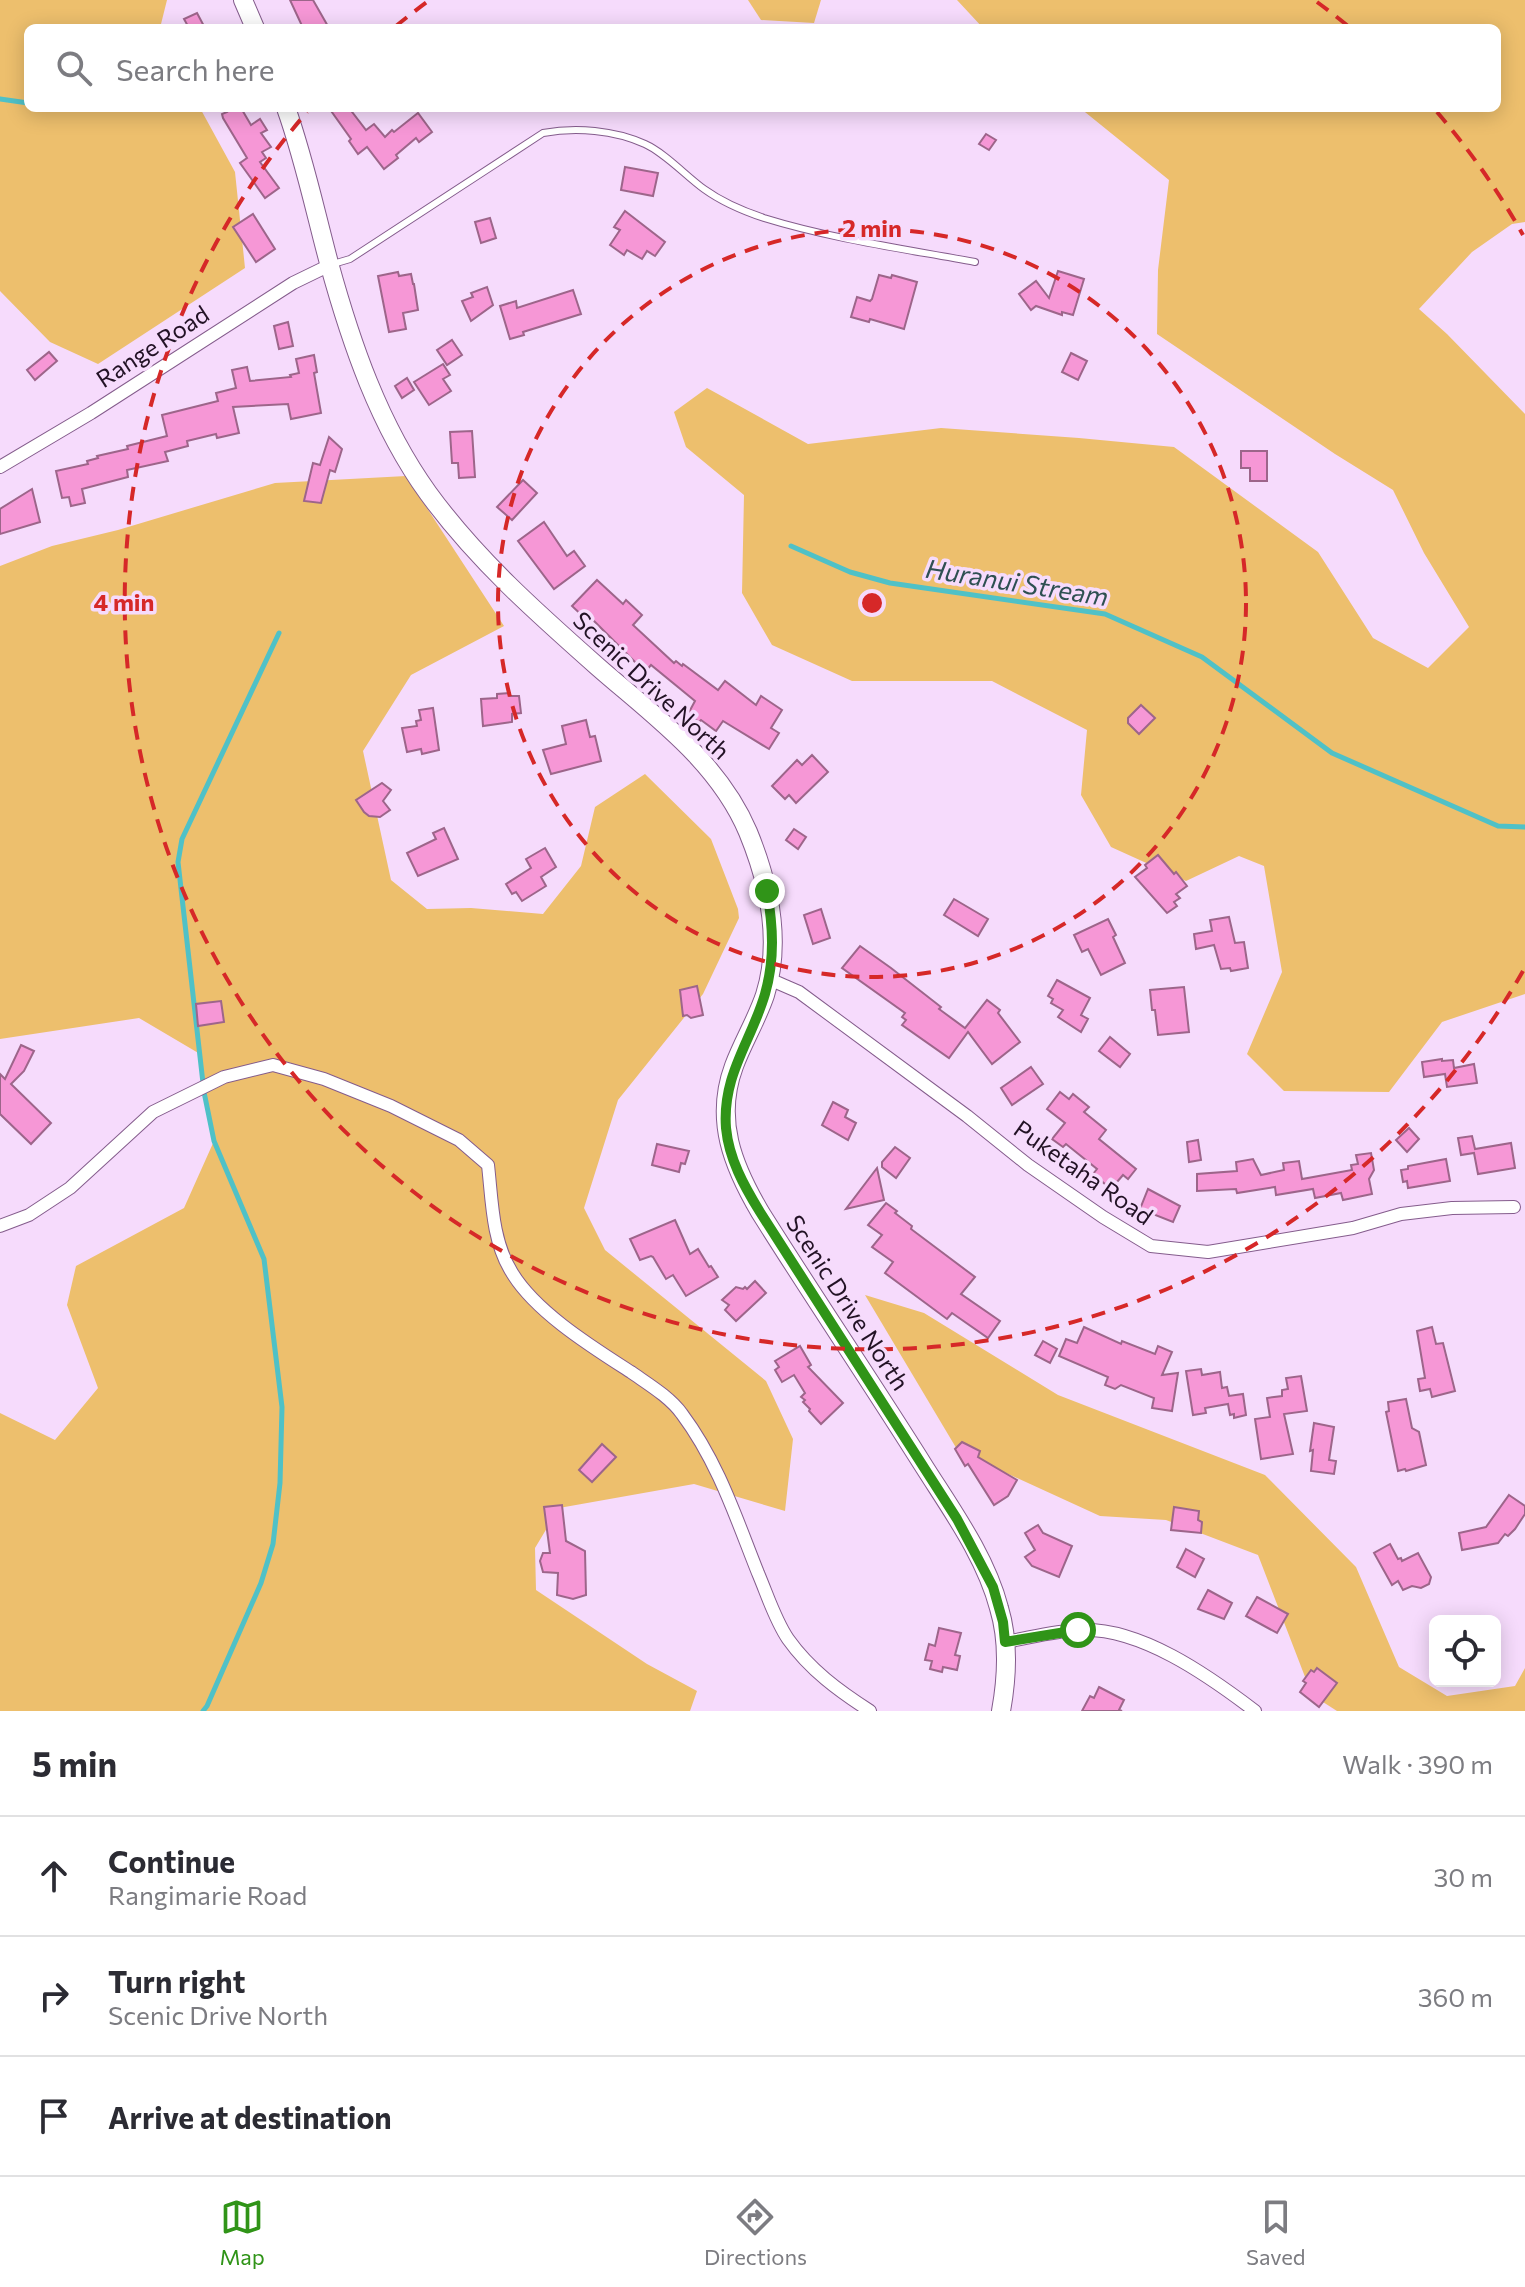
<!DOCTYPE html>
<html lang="en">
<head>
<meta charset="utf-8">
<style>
  :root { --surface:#fff; --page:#f7f7f7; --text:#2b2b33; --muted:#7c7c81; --line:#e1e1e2; --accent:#309418 }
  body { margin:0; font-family:Commissioner,sans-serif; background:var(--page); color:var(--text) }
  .controls { position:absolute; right:24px; bottom:24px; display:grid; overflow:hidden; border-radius:12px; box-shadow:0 4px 20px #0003 }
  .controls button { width:72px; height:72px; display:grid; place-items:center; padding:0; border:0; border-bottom:2px solid var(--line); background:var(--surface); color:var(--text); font:40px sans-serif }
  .stop { position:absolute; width:24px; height:24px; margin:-18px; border:6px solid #309418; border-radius:50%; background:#fff }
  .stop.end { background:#309418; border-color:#fff; box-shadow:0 2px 8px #0008 }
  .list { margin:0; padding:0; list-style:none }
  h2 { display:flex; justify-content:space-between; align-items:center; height:104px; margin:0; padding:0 32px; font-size:34px }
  h2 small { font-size:26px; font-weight:400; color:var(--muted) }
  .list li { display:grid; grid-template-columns:52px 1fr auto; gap:24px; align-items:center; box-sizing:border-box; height:120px; padding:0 32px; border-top:2px solid var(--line) }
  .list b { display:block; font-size:30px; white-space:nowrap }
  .list p { margin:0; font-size:26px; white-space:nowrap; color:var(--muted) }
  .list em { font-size:26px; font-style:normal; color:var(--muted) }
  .icon { flex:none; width:44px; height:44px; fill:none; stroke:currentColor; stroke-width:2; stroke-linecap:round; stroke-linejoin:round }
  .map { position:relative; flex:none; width:1525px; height:1711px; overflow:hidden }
  .search { position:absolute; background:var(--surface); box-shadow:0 4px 20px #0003; left:24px; right:24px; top:24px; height:88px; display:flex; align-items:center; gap:20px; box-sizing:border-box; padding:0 28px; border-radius:12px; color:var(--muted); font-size:30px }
  .sheet { height:464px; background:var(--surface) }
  nav { display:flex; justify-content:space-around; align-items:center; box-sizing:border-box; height:112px; border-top:2px solid var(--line); background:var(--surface); font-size:22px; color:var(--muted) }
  nav a { display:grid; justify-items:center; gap:4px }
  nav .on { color:var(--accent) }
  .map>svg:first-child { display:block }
  .green { fill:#edbf6d }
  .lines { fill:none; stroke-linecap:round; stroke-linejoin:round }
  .stream { stroke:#4fc1c7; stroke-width:5 }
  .building { fill:#f697d6; stroke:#9d658a; stroke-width:2 }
  .lane-casing { stroke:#845c8c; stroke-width:8 }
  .street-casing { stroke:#845c8c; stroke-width:14 }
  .secondary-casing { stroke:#845c8c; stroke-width:20 }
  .lane { stroke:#fff; stroke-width:6 }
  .street { stroke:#fff; stroke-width:12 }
  .secondary { stroke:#fff; stroke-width:18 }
  .route { stroke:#309418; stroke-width:10 }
  .ring { fill:none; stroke:#d62828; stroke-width:4; stroke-dasharray:14 10 }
  .labels { text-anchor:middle; stroke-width:7; stroke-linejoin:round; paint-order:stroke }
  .street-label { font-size:24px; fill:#221225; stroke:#f6dbfc }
  .water-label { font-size:26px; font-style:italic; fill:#2e5052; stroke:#f6dbfc }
  .centre { fill:#d62828; stroke:#f6dbfc; stroke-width:4 }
  .ring-label { font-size:24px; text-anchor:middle; font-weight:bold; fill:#d62828; stroke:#f6dbfc; stroke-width:7; stroke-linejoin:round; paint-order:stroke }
</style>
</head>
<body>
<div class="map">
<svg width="1525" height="1711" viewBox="0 0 1525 1711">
  <rect width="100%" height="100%" fill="#f6dbfc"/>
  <g class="green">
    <polygon points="0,0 167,0 160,28 28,28 28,108 200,108 235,172 245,268 98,364 50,342 0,291"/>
    <polygon points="748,0 821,0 814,23 761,20"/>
    <polygon points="957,0 1525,0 1525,222 1512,224 1472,252 1419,309 1447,334 1525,414 1525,994 1442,1022 1389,1092 1284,1091 1247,1054 1282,972 1264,866 1239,856 1186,881 1111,847 1081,795 1087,730 992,681 852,681 772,645 742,593 744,495 686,447 674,412 707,388 808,444 941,428 1079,438 1174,447 1318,552 1373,638 1428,668 1469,627 1424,553 1393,490 1335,454 1157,334 1158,270 1169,180 1080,108 1497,108 1497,28 983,28"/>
    <polygon points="406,476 504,626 411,675 363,751 391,880 427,909 471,908 543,914 581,866 595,807 645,774 711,839 738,909 739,918 703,994 618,1100 584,1208 605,1250 766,1381 793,1439 785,1511 694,1484 559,1508 535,1548 536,1590 647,1664 697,1691 690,1711 0,1711 0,1413 55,1440 98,1388 67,1305 76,1266 184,1208 214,1141 204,1092 200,1054 139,1018 0,1039 0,566 52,546 118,530 275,483"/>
    <polygon points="865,1295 924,1313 1058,1395 1265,1475 1356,1567 1399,1667 1447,1696 1515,1686 1525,1668 1525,1711 1337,1711 1312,1695 1258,1555 1166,1520 1100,1516 958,1451"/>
  </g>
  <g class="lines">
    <g class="stream">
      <polyline points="0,99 28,103"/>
      <polyline points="791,546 850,572 890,583 1105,614 1202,657 1332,753 1498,826 1525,827"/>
      <polyline points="203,1711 207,1706 261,1583 273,1544 280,1483 282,1407 264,1259 214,1141 204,1092 178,862 182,839 279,633"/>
    </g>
  </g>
  <g class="building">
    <polygon points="290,0 313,0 329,28 303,28"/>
    <polygon points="197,13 205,28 189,28 184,19"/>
    <polygon points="225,108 241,108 251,125 260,119 267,130 261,133 271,147 262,152 266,158 260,162 279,188 265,198 240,163 247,158 223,118 222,114 227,112"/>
    <polygon points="329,108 349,108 366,130 374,124 385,137 392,130 394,132 418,113 432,132 419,142 416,138 396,155 398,158 384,169 367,147 358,154 349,141 351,139"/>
    <polygon points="986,134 996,140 989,150 979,144"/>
    <polygon points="625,167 658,173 653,196 621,190"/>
    <polygon points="625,211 665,242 655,256 647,251 642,259 627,250 624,255 610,245 620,230 614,227"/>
    <polygon points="253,214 275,249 256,262 233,227"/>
    <polygon points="490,218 496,238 481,243 475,222"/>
    <polygon points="1058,271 1084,279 1073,315 1062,312 1062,315 1036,306 1031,310 1019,294 1036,281 1049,298"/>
    <polygon points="398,272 399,276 411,274 413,284 414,284 418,310 403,313 406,329 389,332 378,276"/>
    <polygon points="879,275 891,278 892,275 917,282 904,329 870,319 869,322 851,317 857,297 870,301 872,299"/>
    <polygon points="487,287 493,305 471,321 462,301 473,297 471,293"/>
    <polygon points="573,290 581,314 523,332 524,335 510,339 500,306 516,301 517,308"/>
    <polygon points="288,322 293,346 279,349 274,326"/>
    <polygon points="452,340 462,355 447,365 437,350"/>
    <polygon points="49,352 57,361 35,380 27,370"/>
    <polygon points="1071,353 1087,361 1078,380 1062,372"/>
    <polygon points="314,355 317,372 314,373 321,413 291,419 288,404 233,407 239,433 217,438 216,434 187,441 188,446 165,452 168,461 127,470 128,477 82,489 85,503 71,506 69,497 62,498 56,471 88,464 87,461 98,458 97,456 128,449 127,446 167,436 162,415 218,401 216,393 236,388 232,370 247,367 250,381 291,377 290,375 299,373 296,359"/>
    <polygon points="443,364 450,375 443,379 451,391 429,405 414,382"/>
    <polygon points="407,378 414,390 402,398 395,386"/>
    <polygon points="472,431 475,477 459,478 458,463 452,463 450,432"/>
    <polygon points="329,437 342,449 335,472 330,470 321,503 304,501 313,463 320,465"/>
    <polygon points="1241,451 1267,451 1267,481 1250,481 1250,468 1241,468"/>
    <polygon points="523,480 537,493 512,520 497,507"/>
    <polygon points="32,489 40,522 0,534 0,509"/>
    <polygon points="544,522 567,556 574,551 585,566 554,589 518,541"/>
    <polygon points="597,580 623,604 626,600 642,615 633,625 674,663 676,661 682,666 683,664 718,690 725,681 756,705 761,696 782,710 771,728 779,733 769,749 723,721 716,731 701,720 699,722 688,714 695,701 651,665 645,672 591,618 588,621 572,606"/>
    <polygon points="510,693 510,696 519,696 521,713 512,714 512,722 483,726 481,699 497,698 497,694"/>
    <polygon points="1141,705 1155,718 1139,734 1128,723 1128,718"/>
    <polygon points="433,708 439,750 422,754 421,749 407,752 402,728 417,726 416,721 421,720 419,710"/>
    <polygon points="586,720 590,737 595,736 601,761 551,774 543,750 566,744 562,726"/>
    <polygon points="812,755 828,772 796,803 789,795 785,799 772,786 797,760 802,765"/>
    <polygon points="382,783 391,790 383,801 390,810 380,817 369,816 364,812 356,800"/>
    <polygon points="444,828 458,859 418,876 407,853 436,839 433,833"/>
    <polygon points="794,829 806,837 798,849 786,840"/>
    <polygon points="545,848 556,867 541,877 546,886 522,901 516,892 512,894 506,884 531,868 526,859"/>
    <polygon points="1158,855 1174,874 1176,872 1187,886 1176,894 1180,898 1174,902 1177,906 1167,913 1135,877 1147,868 1145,865"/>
    <polygon points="954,899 988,919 978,936 944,915"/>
    <polygon points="821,909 830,938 813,944 804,915"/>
    <polygon points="1229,917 1235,943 1244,942 1248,968 1231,971 1230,968 1221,969 1214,945 1196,949 1194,934 1212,931 1210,920"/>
    <polygon points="1108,919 1116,935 1113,937 1125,963 1101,975 1088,949 1082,952 1074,935"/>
    <polygon points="860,946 891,968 941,1007 939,1009 965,1028 987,1000 1000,1010 998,1013 1020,1042 992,1064 968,1032 949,1058 902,1025 906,1020 902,1017 905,1013 842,968"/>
    <polygon points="1057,980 1090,998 1081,1015 1088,1019 1081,1032 1058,1017 1063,1010 1051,1003 1053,999 1048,996"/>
    <polygon points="697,986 703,1015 691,1018 687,1015 683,1016 680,990"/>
    <polygon points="1184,987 1189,1032 1158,1035 1155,1010 1152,1010 1150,990"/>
    <polygon points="221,1001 224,1022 198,1026 196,1004"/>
    <polygon points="1110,1037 1130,1054 1120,1067 1099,1051"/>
    <polygon points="21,1045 34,1051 24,1071 11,1084 51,1123 31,1144 0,1114 0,1074 5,1079"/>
    <polygon points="1442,1059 1442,1061 1453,1060 1454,1068 1474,1064 1477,1083 1447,1087 1445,1074 1424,1077 1422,1062"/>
    <polygon points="1031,1067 1043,1084 1012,1105 1001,1088"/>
    <polygon points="1060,1092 1069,1099 1073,1094 1089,1107 1084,1112 1106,1130 1099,1139 1136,1169 1128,1179 1123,1175 1111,1189 1093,1174 1097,1169 1066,1144 1063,1147 1052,1139 1065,1123 1047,1109"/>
    <polygon points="833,1102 848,1110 845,1117 856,1123 848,1140 822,1125"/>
    <polygon points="1409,1128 1419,1139 1407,1152 1396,1140"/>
    <polygon points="1472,1136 1475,1149 1511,1143 1515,1168 1478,1174 1474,1153 1461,1155 1458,1138"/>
    <polygon points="1198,1140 1201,1160 1189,1162 1187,1142"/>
    <polygon points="657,1144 689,1151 685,1164 681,1163 679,1172 652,1165"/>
    <polygon points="895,1147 910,1158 896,1178 882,1167 882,1162"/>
    <polygon points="1371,1153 1374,1170 1369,1179 1372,1194 1343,1200 1341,1193 1315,1198 1313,1189 1276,1195 1275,1187 1237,1193 1236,1189 1197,1191 1197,1174 1237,1171 1236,1162 1253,1159 1261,1175 1284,1170 1283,1163 1299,1161 1302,1179 1352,1170 1351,1165 1358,1164 1356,1155"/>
    <polygon points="1446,1159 1450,1181 1408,1188 1407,1181 1403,1182 1401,1170 1408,1169 1408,1166"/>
    <polygon points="877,1168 884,1200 846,1209"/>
    <polygon points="1148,1189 1180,1206 1173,1222 1140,1209"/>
    <polygon points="886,1203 897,1211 895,1213 912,1226 911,1229 975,1277 961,1294 1000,1321 988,1338 952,1313 947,1319 885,1273 893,1262 872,1247 882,1235 868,1225"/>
    <polygon points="675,1220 690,1254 698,1249 709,1267 711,1266 718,1277 686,1296 673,1275 666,1279 653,1257 651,1256 640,1260 630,1239"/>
    <polygon points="755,1281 766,1293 736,1321 725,1310 729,1305 722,1300 736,1287 743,1289 745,1287 747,1289"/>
    <polygon points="1084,1327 1121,1344 1122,1341 1155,1354 1158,1346 1172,1352 1162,1375 1178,1373 1172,1411 1152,1408 1154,1398 1121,1385 1115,1389 1105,1385 1108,1377 1059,1356 1066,1339 1077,1343"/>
    <polygon points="1432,1327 1436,1344 1443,1343 1455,1391 1432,1397 1430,1389 1420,1391 1418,1379 1425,1378 1417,1331"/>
    <polygon points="1043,1341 1057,1349 1050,1363 1035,1355"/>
    <polygon points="800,1346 811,1365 808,1367 843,1403 821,1424 809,1411 810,1409 803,1402 805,1400 801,1397 805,1393 794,1375 782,1382 775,1370 779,1367 775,1361"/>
    <polygon points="1201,1369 1202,1375 1220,1372 1222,1388 1227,1387 1229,1396 1243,1394 1246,1415 1234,1418 1234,1414 1230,1415 1228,1404 1205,1408 1206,1413 1193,1415 1186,1371"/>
    <polygon points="1301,1376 1307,1411 1284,1414 1293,1454 1261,1459 1255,1419 1270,1417 1267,1398 1282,1396 1282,1390 1288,1389 1286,1378"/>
    <polygon points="1406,1399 1412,1428 1419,1432 1426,1465 1406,1471 1405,1469 1398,1471 1386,1412 1389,1411 1388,1402"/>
    <polygon points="1314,1423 1334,1427 1329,1460 1336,1461 1334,1474 1311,1471 1313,1450 1310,1451"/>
    <polygon points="962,1442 980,1451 978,1457 1017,1480 1008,1496 994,1505 968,1464 965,1466 955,1449"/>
    <polygon points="602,1444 616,1457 592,1482 579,1470"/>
    <polygon points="1509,1495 1525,1506 1525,1514 1515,1529 1508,1536 1505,1534 1498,1543 1462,1550 1459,1533 1486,1527"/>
    <polygon points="562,1505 566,1541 585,1551 586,1595 573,1599 557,1595 558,1573 543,1572 540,1561 543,1553 550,1553 544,1507"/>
    <polygon points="1174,1507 1199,1511 1198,1520 1202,1522 1201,1533 1171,1530"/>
    <polygon points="1038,1525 1043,1533 1072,1546 1059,1577 1032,1566 1025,1557 1035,1550 1025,1533"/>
    <polygon points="1390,1544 1398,1559 1401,1558 1402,1561 1418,1553 1431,1577 1429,1584 1421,1588 1412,1586 1403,1590 1398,1581 1392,1585 1374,1553"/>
    <polygon points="1186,1549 1204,1559 1195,1577 1177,1567"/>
    <polygon points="1208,1590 1232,1603 1224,1619 1198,1609"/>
    <polygon points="1257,1597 1288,1614 1277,1633 1246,1616"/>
    <polygon points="939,1628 961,1633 955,1655 960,1656 957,1670 943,1667 942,1672 930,1669 932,1661 925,1660 929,1644 935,1646"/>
    <polygon points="1317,1668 1337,1683 1319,1707 1300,1692 1306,1683 1303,1681 1311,1670 1314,1672"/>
    <polygon points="1099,1687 1124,1700 1119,1710 1122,1711 1082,1711 1090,1696 1094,1698"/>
  </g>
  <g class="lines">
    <g class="lane-casing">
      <path id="lane" d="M333,264L350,259L543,133C576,127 614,130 645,144C665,153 686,176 704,189C722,202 743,211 764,218C832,239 905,249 975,262"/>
    </g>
    <g class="street-casing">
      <g id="street">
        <polyline points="0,467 91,413 293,283 330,265"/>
        <polyline points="769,979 799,992 967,1116 1028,1165 1103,1217 1151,1246 1208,1252 1353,1228 1401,1214 1452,1208 1514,1207"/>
        <path d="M0,1226L29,1215L70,1188L153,1112L224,1077L273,1065L324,1079L391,1106L459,1140L488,1165C492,1200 492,1240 511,1271C534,1311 592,1347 631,1372C648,1384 670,1397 682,1414C718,1462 736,1518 758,1573C767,1594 775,1620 788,1639C810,1670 839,1691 870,1711"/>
        <path d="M1005,1642C1029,1638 1054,1631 1078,1630C1139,1626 1209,1676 1255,1711"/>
      </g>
    </g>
    <g class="secondary-casing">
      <g id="secondary">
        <polyline points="243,0 255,28"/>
        <path d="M286,108C304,158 315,211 329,263C351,343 379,425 428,493C476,559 537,613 598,667C654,716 718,761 748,832C769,883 782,941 765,995C757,1019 743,1042 734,1066C714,1120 733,1166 760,1212C814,1298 871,1382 925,1468C953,1512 986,1558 999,1608C1009,1641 1007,1678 1001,1711"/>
      </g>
    </g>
    <use href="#lane" class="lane"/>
    <use href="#street" class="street"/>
    <use href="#secondary" class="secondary"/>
  </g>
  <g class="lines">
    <path class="route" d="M767,891C773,926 775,959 765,994C751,1042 722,1075 726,1128C729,1159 744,1186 760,1212L957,1519L993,1587L1003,1622L1005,1642L1078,1630"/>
  </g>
  <g class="ring">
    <circle cx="872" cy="603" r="374"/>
    <path d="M1523 971A748 748 0 1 1 307 112M396 26A748 748 0 0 1 427 2M1317 2A748 748 0 0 1 1348 26M1437 112A748 748 0 0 1 1523 235"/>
  </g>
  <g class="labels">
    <g class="street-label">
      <text transform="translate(153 347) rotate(-33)" y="8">Range Road</text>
      <text transform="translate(651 686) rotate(43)" y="8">Scenic Drive North</text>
      <text transform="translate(1083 1173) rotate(35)" y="8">Puketaha Road</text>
      <text transform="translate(847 1303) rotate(57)" y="8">Scenic Drive North</text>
    </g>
    <g class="water-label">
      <text transform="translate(1017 583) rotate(9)" y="9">Huranui Stream</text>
    </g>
  </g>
  <circle cx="872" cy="603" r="12" class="centre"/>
  <g class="ring-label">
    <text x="872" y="237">2 min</text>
    <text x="124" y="611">4 min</text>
  </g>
</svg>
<div class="controls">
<button><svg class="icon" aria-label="locate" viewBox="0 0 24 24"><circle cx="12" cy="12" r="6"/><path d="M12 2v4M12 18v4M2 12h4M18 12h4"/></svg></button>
</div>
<div class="stop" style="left:1078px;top:1630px"></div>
<div class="stop end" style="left:767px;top:891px"></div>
<div class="search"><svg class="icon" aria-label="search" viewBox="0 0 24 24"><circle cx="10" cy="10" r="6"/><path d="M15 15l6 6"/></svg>Search here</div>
</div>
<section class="sheet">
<h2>5 min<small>Walk · 390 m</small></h2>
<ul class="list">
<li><svg class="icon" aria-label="ahead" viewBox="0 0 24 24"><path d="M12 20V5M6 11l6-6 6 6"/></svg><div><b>Continue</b><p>Rangimarie Road</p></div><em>30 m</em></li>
<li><svg class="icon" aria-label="right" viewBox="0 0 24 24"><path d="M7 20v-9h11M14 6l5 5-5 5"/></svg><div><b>Turn right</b><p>Scenic Drive North</p></div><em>360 m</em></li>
<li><svg class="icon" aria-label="arrive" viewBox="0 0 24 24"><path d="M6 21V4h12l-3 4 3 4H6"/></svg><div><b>Arrive at destination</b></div></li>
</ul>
</section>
<nav>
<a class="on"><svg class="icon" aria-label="map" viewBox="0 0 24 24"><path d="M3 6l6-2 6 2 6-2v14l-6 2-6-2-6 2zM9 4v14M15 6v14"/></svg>Map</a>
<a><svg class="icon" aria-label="directions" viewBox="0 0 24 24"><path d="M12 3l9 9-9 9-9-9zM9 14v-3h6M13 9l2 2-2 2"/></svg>Directions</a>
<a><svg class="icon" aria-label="saved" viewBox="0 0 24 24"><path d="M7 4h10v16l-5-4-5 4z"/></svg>Saved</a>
</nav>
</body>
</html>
